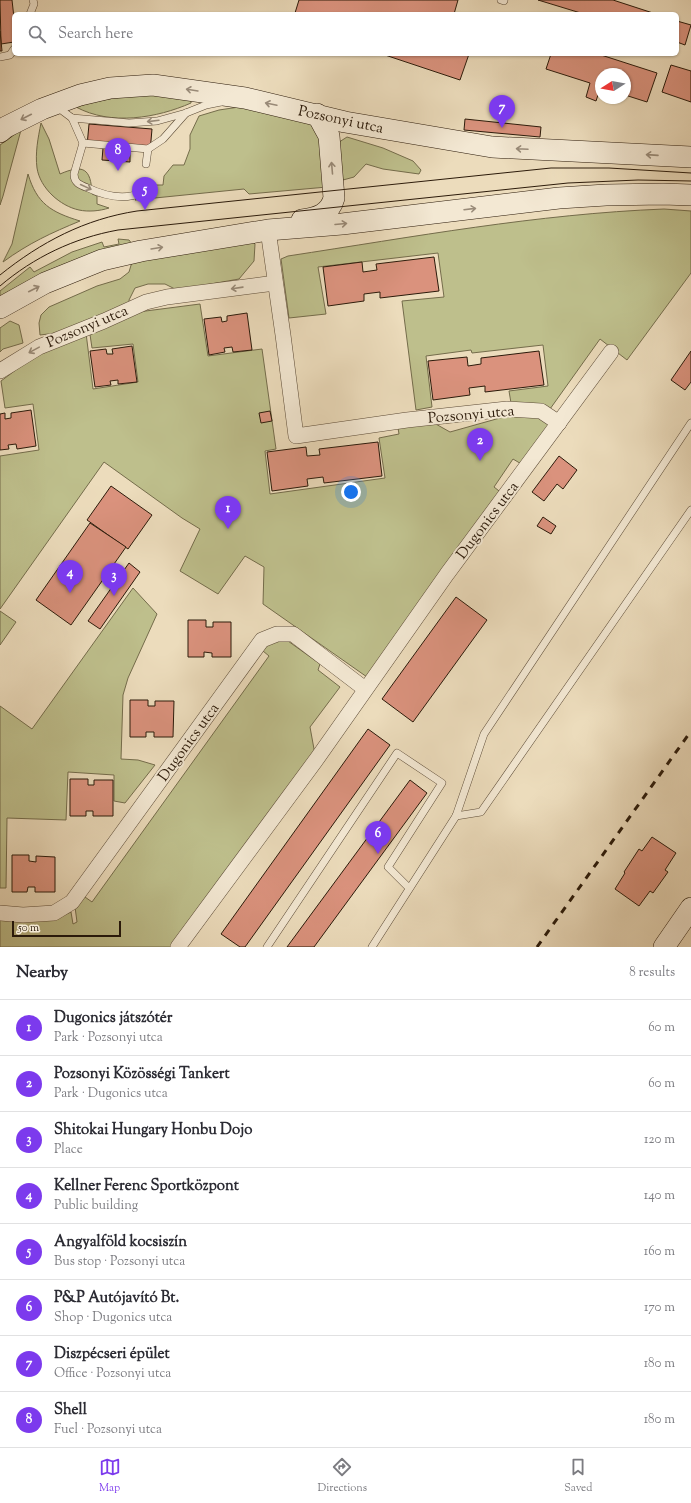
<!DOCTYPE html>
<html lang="en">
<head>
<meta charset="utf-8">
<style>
  :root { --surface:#fff; --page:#f2f2f3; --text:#2b2b33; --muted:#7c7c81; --line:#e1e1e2; --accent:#7c3aed }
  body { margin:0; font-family:"Sorts Mill Goudy",serif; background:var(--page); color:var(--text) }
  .compass { position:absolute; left:595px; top:68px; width:36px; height:36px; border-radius:50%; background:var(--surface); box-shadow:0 1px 3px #0004; rotate:259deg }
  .scale { position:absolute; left:12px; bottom:10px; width:109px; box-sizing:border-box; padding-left:4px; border:2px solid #2b1a0a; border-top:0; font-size:11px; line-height:14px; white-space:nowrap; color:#2b1a0a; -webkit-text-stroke:3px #f3e8d3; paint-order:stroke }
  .you { position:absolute; left:351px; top:492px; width:14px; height:14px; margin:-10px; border:3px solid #fff; border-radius:50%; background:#1a73e8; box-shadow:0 0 0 6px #1a73e833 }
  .badge { display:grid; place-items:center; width:26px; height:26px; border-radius:50%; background:var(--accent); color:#fff; font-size:13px; font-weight:700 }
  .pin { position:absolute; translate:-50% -33px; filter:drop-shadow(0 1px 2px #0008) }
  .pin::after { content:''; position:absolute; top:21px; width:14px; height:12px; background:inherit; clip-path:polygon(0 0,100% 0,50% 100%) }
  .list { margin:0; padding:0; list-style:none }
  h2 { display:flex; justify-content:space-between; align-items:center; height:52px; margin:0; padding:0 16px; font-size:17px }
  h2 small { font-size:13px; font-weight:400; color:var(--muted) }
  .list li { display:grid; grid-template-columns:26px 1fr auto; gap:12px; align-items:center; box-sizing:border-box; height:56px; padding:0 16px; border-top:1px solid var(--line) }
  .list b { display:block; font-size:15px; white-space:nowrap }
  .list p { margin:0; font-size:13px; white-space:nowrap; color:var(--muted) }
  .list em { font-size:13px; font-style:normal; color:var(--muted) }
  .icon { flex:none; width:22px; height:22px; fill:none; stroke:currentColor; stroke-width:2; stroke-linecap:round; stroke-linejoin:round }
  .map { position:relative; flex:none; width:691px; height:947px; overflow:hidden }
  .search { position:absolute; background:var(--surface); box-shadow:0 1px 3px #0004; left:12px; right:12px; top:12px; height:44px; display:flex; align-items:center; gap:10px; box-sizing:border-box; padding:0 14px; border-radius:6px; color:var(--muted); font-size:15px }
  .sheet { height:500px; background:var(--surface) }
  nav { display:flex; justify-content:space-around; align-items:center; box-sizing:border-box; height:56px; border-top:1px solid var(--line); background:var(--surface); font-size:11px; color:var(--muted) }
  nav a { display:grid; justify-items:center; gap:2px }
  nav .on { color:var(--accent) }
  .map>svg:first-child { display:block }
  .green { fill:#bebf8c; stroke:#746c4b }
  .building { fill:#da927d; stroke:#2b1a0a }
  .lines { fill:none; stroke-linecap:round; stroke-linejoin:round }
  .lane-casing { stroke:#5b4a36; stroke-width:8 }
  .street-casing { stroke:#5b4a36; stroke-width:16 }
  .secondary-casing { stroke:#2b1a0a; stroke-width:22 }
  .lane { stroke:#f3e8d3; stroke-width:7 }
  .street { stroke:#f3e8d3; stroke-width:15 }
  .secondary { stroke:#f3e8d3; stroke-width:21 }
  .tram { stroke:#2b1a0a; stroke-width:1 }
  .rail { stroke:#2b1a0a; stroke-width:3; stroke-dasharray:7 7; stroke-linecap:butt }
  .oneway { stroke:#998b79 }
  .labels { text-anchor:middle; stroke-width:4; stroke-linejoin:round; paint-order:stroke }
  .street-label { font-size:15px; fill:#2b1a0a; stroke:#f3e8d3 }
</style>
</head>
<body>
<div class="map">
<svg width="691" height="947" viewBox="0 0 691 947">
  <rect width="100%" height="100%" fill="#ecdcbc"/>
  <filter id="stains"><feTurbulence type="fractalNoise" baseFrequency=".005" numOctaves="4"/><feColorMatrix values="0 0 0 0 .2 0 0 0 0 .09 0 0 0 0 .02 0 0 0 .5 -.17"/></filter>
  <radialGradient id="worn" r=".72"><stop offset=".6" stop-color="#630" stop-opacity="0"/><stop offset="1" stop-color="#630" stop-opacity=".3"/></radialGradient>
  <g class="green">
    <path d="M156,94L191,100V103C157,118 111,126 76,107C105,98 126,96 156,94Z"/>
    <path d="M239,107L307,120L320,134L327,187L249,194L244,189L135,200C144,196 149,194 151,185H163L164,176L173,165H184L190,149V135L199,116L219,110Z"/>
    <path d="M41,123L49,139L60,174C83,164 91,168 92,194L97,196V204L109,208C100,211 88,212 79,210C60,206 40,188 37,168C35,153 38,138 41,123Z"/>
    <polygon points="21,130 3,196 0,205 0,145"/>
    <polygon points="347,137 383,148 413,161 421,170 419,174 383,169 366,164 354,177 343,180 333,146"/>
    <path d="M28,174C37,204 51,212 80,221C51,233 29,243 3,262L12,244Z"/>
    <path d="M664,209L691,211V273L627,360L600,339L550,409L511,403L509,391L548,386L543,345L472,353L471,350L426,356L432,407L416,410L402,301L444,297L438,253L318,267L326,314L289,318L281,259L288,256C413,237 537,214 664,209Z"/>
    <polygon points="118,239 129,240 133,245 0,301 0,291 30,267 34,272 72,252 102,242 104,247 119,244"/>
    <polygon points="250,239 255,244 254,261 239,279 177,290 165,284 148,284 135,288 129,300 130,313 200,304 208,356 262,349 276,449 265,451 270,494 385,478 379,438 399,434 398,428 434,423 450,432 507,416 535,414 551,425 523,465 513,459 494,487 503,494 367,677 263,604 264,567 245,556 218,594 180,571 200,529 182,518 104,462 0,609 0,456 39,450 33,404 5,408 1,381 36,355 86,333 93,389 138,382 133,344 92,348 88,321 56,333 40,335 39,323 41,315 49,307 97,286 120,279 129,272 132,262"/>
    <polygon points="10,321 19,325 23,343 3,349 0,352 0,328"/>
    <polygon points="133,588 157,614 128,678 123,695 121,759 138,760 155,765 125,803 114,801 114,775 68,772 66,820 7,818 6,888 0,888 0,706 32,729"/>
    <polygon points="0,611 16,622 0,645"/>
    <path d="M288,641L320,664L318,670L340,687L310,727L316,760L178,947H0V920L56,919L71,912L73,924L77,922L75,907L85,897L92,902L269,656L263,651C270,640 276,642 288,641Z"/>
  </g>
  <g class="building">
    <polygon points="0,0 12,0 14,18 14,42 1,44"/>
    <polygon points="299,0 458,0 454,14 299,14 295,13"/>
    <polygon points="538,0 613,0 656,14 584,14"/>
    <polygon points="677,21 691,25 685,45 677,42"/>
    <polygon points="0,31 2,51 0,51"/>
    <polygon points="382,54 469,54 460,80"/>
    <polygon points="551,54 598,54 657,73 647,102 625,95 625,74 601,74 601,96 598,95 596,101 586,97 590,83 546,69"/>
    <polygon points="671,65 691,71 691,102 662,92"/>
    <polygon points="465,119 541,127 540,137 464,130"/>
    <polygon points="89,124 152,129 150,152 130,150 130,162 102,160 103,148 87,146"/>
    <polygon points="434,257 439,291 380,298 380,292 364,294 364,301 328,306 323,267 362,262 363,272 377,270 376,264"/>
    <polygon points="247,313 252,350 233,352 232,347 224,348 225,352 209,355 204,319 221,317 222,322 227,321 227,316"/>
    <polygon points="132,346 137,382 118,384 118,380 110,381 111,385 95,387 90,351 106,349 107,354 113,354 112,349"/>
    <polygon points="539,351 544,385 485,392 485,386 469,388 470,395 433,400 428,361 467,357 468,366 481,364 481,358"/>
    <polygon points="691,351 691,382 685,390 671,380"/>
    <polygon points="31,410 36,446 17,449 16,444 8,445 9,449 0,450 0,414 5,413 5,419 11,418 11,413"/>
    <polygon points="270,411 272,421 261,423 259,413"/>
    <polygon points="378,442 382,476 324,483 323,477 307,479 308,486 272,491 267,452 306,447 307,456 320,455 319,449"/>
    <polygon points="559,456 577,470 563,489 557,484 544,501 532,492"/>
    <polygon points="111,486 152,515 128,549 87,520"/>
    <polygon points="543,517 556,526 551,534 537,526"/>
    <polygon points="90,523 126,547 71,625 36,600"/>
    <polygon points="129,563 140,572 100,629 88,621"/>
    <polygon points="456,597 487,620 413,722 382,699"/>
    <polygon points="188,620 206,620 206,627 213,627 213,622 231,622 231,657 212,657 212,653 204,652 204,657 188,657"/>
    <polygon points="130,700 148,700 148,706 155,706 155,701 174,701 173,737 154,737 154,732 146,732 146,737 130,737"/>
    <polygon points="368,729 390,745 245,947 240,947 221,934"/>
    <polygon points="70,779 88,779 88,785 94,785 94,780 113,780 113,816 93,816 93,811 86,811 86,816 70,816"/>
    <polygon points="410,780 427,793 314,947 287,947"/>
    <polygon points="652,837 676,853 665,870 668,872 653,893 650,891 639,906 615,889 625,873 624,872 639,849 642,851"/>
    <polygon points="12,855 29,855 29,861 36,862 36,856 55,857 55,892 35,892 35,887 28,887 27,892 12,892"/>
  </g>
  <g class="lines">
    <g class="lane-casing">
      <g id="lane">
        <polyline points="501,0 504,1"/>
        <polyline points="30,14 34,4 33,0"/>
        <polyline points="0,57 10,55 14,49"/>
        <polyline points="56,106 72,118 129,123 157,121 186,113 206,105 221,102"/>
        <polyline points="72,118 83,143 148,149 163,139 186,113"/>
        <path d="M83,143L74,174C74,183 80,185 88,188C105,196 125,201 143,192L144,182"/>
        <polyline points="146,164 148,149"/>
        <polyline points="456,816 481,812 691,510"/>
        <polyline points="267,947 397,753 442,783 388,867 409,888"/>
        <polyline points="372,947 456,816 484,734 691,423"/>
      </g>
    </g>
    <g class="street-casing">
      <g id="street">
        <polyline points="268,230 283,335 296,436 407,420 507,409 541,411 559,423"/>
        <polyline points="0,371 39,347 104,321 146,302 167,297 275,283"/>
        <polyline points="0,913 23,915 54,913 72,902 262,640 277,634 293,634 365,689"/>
        <polyline points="178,947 316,760 447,574 611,352"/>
      </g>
    </g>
    <g class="secondary-casing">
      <g id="secondary">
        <polyline points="0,132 6,127 42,109 80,95 110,88 153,85 245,98 345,122 492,147 691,157"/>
        <path d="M302,220C317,218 330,214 334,198L329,136L317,114"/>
        <polyline points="0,308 45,283 102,260 141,251 268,230 342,224 559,198 606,195 663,194 691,195"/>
        <polyline points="664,947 691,908"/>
      </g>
    </g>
    <use href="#lane" class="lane"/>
    <use href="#street" class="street"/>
    <use href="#secondary" class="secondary"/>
    <g class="tram">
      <path d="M0,275C41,242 85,219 137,211L551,168H609L691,173"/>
      <path d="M0,286C34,257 74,238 118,230L568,183L638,180L691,181"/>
    </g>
    <polyline class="rail" points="537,947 691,731"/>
  </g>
  <defs><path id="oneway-shaft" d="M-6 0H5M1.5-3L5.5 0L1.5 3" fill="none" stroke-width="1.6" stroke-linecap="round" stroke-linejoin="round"/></defs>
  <g class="oneway">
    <use href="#oneway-shaft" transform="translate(192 90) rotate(-171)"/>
    <use href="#oneway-shaft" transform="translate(271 104) rotate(-168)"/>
    <use href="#oneway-shaft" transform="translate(26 117) rotate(153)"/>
    <use href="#oneway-shaft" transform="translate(153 121) rotate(173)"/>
    <use href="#oneway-shaft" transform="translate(522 149) rotate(-177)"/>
    <use href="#oneway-shaft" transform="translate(652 155) rotate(-176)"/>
    <use href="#oneway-shaft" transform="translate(332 168) rotate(-95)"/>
    <use href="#oneway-shaft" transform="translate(86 187) rotate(25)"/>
    <use href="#oneway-shaft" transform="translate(470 209) rotate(-7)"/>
    <use href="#oneway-shaft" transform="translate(341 224) rotate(-5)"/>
    <use href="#oneway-shaft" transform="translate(157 248) rotate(-9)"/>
    <use href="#oneway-shaft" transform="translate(237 288) rotate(172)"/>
    <use href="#oneway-shaft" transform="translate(34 289) rotate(-27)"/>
    <use href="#oneway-shaft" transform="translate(34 350) rotate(151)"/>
  </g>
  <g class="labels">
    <g class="street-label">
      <text transform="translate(341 119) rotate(12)" y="5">Pozsonyi utca</text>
      <text transform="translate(87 326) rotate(-23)" y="5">Pozsonyi utca</text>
      <text transform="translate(471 414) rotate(-5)" y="5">Pozsonyi utca</text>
      <text transform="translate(487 520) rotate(-53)" y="5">Dugonics utca</text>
      <text transform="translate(188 742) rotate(-54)" y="5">Dugonics utca</text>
    </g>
  </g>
  <rect width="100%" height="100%" filter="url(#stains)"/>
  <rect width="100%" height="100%" fill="url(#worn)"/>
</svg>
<svg class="compass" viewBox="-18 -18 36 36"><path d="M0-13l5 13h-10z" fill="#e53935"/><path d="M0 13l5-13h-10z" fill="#7c7c81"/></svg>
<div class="scale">50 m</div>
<div class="you"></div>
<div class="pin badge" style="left:228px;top:529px">1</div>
<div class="pin badge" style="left:480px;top:461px">2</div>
<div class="pin badge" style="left:114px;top:596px">3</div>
<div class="pin badge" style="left:70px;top:593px">4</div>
<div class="pin badge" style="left:145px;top:210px">5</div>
<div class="pin badge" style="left:378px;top:854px">6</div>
<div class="pin badge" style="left:502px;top:128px">7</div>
<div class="pin badge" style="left:118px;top:171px">8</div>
<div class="search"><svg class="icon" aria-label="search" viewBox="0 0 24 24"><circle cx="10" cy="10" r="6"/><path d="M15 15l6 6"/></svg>Search here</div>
</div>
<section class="sheet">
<h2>Nearby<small>8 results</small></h2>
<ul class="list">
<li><span class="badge">1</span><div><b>Dugonics játszótér</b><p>Park · Pozsonyi utca</p></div><em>60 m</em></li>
<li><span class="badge">2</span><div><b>Pozsonyi Közösségi Tankert</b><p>Park · Dugonics utca</p></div><em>60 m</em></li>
<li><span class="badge">3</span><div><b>Shitokai Hungary Honbu Dojo</b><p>Place</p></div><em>120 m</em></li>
<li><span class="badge">4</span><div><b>Kellner Ferenc Sportközpont</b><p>Public building</p></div><em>140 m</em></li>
<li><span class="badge">5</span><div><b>Angyalföld kocsiszín</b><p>Bus stop · Pozsonyi utca</p></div><em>160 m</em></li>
<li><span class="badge">6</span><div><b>P&amp;P Autójavító Bt.</b><p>Shop · Dugonics utca</p></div><em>170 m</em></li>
<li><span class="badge">7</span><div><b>Diszpécseri épület</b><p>Office · Pozsonyi utca</p></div><em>180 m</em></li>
<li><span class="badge">8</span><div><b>Shell</b><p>Fuel · Pozsonyi utca</p></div><em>180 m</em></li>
</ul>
</section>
<nav>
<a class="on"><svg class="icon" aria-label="map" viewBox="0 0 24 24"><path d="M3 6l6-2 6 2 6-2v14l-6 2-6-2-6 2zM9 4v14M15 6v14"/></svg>Map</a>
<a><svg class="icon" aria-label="directions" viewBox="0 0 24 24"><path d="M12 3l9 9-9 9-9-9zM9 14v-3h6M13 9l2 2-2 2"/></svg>Directions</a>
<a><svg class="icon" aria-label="saved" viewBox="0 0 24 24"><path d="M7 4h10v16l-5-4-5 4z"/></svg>Saved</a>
</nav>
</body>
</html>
